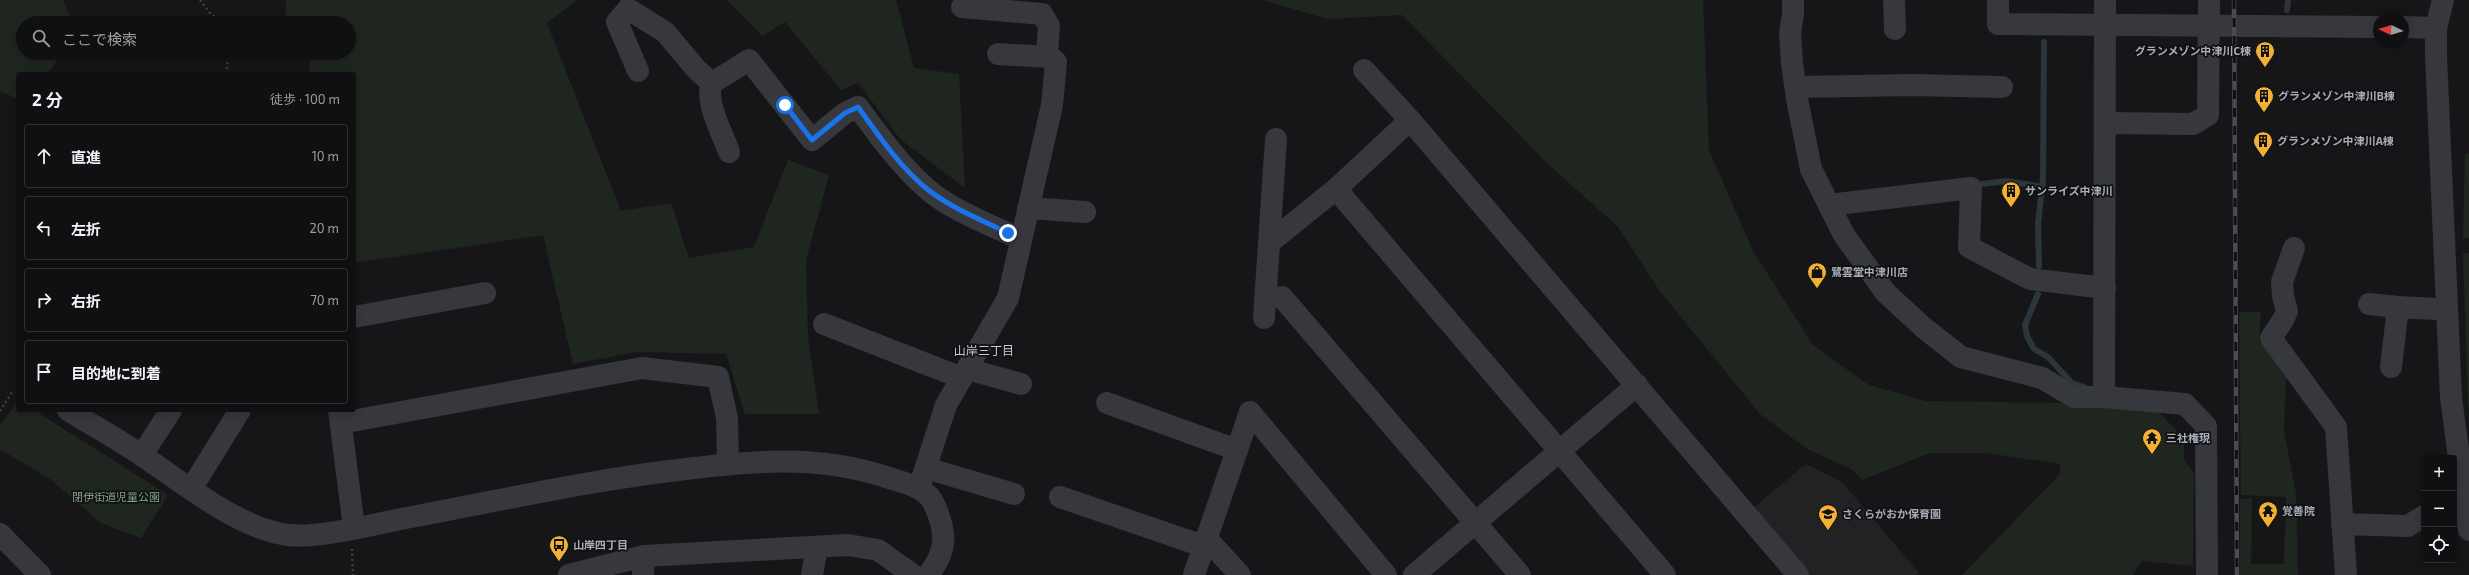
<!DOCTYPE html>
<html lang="ja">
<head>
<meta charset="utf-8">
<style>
  :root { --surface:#101012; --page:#1e1e20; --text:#f1f3f6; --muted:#9c9d9f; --line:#303032 }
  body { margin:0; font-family:"Exo 2","Noto Sans JP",sans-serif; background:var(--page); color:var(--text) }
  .controls { position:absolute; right:12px; bottom:12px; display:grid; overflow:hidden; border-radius:4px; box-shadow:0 2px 10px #0003 }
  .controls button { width:36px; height:36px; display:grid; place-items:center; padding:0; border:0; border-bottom:1px solid var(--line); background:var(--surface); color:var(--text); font:20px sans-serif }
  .compass { position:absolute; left:2373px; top:12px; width:36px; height:36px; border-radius:50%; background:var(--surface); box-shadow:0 2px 10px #0003; rotate:274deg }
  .stop { position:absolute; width:12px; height:12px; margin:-9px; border:3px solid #1a73e8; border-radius:50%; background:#fff }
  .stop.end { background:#1a73e8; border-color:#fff; box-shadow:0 1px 4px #0008 }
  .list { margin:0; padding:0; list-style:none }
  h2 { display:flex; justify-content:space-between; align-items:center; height:52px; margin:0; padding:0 16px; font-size:17px }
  h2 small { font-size:13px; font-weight:400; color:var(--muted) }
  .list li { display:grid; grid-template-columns:26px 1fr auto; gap:12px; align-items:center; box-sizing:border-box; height:64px; margin:0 8px 8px; padding:0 8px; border:1px solid var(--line); border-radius:4px }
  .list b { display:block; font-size:15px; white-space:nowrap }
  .list em { font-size:13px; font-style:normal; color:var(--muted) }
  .icon { flex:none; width:22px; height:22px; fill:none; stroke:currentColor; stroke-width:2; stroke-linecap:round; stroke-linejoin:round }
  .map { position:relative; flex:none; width:2469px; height:575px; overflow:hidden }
  .search { position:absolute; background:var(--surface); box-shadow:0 2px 10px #0003; left:16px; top:16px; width:340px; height:44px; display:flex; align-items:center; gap:10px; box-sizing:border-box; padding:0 14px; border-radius:22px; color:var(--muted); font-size:15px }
  .panel { position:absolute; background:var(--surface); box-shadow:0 2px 10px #0003; left:16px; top:72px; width:340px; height:340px; border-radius:4px }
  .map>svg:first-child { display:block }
  .built { fill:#222225 }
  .green { fill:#1e261f }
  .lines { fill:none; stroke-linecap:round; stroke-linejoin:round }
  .stream { stroke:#2c353c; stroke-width:6 }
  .path { stroke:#3d3f44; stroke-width:2.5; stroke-dasharray:2 3; stroke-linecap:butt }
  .minor { stroke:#37383d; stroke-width:22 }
  .rail-casing { stroke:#4a4c52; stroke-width:4.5 }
  .rail { stroke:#111113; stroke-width:3; stroke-dasharray:9; stroke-linecap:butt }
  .route { stroke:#1a73e8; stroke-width:5 }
  .labels { text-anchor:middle; stroke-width:3.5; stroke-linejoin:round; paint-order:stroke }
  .poi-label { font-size:11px; font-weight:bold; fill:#a8adb8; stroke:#111113; text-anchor:start }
  .park-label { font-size:11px; fill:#7fa381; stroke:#111113 }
  .neighbourhood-label { font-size:12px; fill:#c9ccd4; stroke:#111113 }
</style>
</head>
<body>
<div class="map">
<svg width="2469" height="575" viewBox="0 0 2469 575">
  <rect width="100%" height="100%" fill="#161618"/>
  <polygon class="built" points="1806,464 1842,482 1919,573 1916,575 1810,575 1754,507"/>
  <g class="green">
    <polygon points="0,0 63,0 73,23 23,23 23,53 62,53 47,74 18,74 18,99 0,91"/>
    <polygon points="286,0 577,0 547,23 621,211 671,203 689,258 754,247 788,160 829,175 806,261 808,336 819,414 745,414 726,354 636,352 573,364 543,235 354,263 354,74 309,74 311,53 349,53 349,23 285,23"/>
    <polygon points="727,0 896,0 914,68 959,74 965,188 900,139 858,83 841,90 785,22 762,36"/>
    <polygon points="1263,0 1703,0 1709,150 1753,251 1813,345 1869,385 1926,401 2071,403 2160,413 2178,432 2184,445 2184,460 2194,473 2193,566 2142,561 2133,575 1962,575 2060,474 2060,464 1986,453 1930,453 1862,480 1853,470 1807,449 1760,414 1659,290 1618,227 1549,165 1402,15 1327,19"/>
    <polygon points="2465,154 2469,154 2469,238 2463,238"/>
    <polygon points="2463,253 2469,253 2469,411 2468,405"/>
    <polygon points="2239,312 2261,312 2259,340 2286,377 2284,431 2296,493 2298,575 2240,575 2240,499 2252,498 2251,564 2284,564 2286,497 2241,495"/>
    <polygon points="18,400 18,410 34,410 168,495 141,538 101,523 50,479 0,449 0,426"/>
  </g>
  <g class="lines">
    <g class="stream">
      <polyline points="2287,10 2288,0"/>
      <polyline points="1982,184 2007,181 2043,187"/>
      <polyline points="2039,266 2038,225 2043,178 2044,42"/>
      <polyline points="2038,294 2025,325 2027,336 2034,349 2048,357 2072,383 2086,388"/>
    </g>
    <g class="path">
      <polyline points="200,0 210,13 222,23"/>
      <polyline points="226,74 229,53"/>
      <polyline points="0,411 12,392"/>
      <polyline points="352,549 353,575"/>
    </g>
    <g class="minor">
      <polyline points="1793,0 1793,14 1790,33 1792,63 1797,99 1811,169 1844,235 1886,293 1924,328 1961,357 2042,378 2074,397 2104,397 2185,404 2206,426 2207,575"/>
      <polyline points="1894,0 1895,29"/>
      <polyline points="1998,0 1998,24 2379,27"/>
      <polyline points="2443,0 2436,28 2436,56 2451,398 2469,530"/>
      <polyline points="2403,27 2436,28"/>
      <polyline points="998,54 1049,57"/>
      <polyline points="1364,70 1410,120 1798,575"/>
      <path d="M638,71L617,22L628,9L665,32L697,70L712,83L749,60L812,140L845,113L858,107C879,136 900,165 927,189C951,210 991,225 1020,239"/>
      <path d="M712,83C704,101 723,134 729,152"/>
      <polyline points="1796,87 1913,85 2002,87"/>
      <polyline points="2106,123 2193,124 2208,115 2209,0"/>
      <polyline points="1336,189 1665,575"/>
      <polyline points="1829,205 1971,188 1969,247 2030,279 2105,288"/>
      <polyline points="1028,208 1085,212"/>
      <polyline points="1269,243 1336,189 1410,120"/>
      <polyline points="2294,248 2282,282 2283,296 2287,311 2283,320 2271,338 2336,427 2346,575"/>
      <polyline points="1282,297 1520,575"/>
      <polyline points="2369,304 2398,307"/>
      <polyline points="354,317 485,293"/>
      <polyline points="1264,318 1276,139"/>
      <polyline points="824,324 962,378"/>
      <polyline points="2391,367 2398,307 2436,309"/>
      <polyline points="967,369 1021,384"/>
      <polyline points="2104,397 2105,0"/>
      <polyline points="1107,403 1237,450"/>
      <path d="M68,410C93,426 120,440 144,457C187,485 237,528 288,535C322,539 386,521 422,515C507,499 592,480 678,470C748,461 817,454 886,477C904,483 927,486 935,506C947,534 947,551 928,575"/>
      <polyline points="339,410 354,528"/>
      <polyline points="1250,412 1386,575"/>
      <polyline points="341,423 642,368 718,377 727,418 728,464"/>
      <polyline points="142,455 171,410"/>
      <polyline points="926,468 1014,494"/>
      <polyline points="919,488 946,405 1008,298 1052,105 1056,62 1047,54 1049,26 1042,14 962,7"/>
      <polyline points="191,489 240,410"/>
      <polyline points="1060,497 1203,546"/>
      <polyline points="2342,524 2408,526 2424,516"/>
      <polyline points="0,534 40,575"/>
      <polyline points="1206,538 1240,575"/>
      <polyline points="569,575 644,556 848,545 878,550 913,575"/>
      <polyline points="643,575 644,556"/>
      <polyline points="812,575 817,547"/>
      <polyline points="1194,575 1250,412"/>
      <polyline points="1414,575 1637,385"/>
    </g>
    <g class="rail-casing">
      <polyline id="rail" points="2234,0 2237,575"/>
    </g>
    <use href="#rail" class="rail"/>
  </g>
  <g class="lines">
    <path class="route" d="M785,105L812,140L845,113L858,107C879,136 900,167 927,189C951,208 982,220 1008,233"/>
  </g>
  <defs>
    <g id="building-pin" transform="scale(1)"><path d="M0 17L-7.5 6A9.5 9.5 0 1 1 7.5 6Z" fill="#f2b134" stroke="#111113"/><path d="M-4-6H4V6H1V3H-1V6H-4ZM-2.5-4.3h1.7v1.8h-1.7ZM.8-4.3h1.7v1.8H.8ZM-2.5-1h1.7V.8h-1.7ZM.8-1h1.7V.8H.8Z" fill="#111"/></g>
    <g id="shop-pin" transform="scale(1)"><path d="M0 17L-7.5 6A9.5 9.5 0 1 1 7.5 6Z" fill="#f2b134" stroke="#111113"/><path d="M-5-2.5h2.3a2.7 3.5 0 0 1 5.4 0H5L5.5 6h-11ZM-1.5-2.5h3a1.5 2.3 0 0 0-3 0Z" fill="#111"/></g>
    <g id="temple-pin" transform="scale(1)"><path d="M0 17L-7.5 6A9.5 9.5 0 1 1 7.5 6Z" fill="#f2b134" stroke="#111113"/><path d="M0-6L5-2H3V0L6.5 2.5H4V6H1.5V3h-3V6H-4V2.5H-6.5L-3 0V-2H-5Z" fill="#111"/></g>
    <g id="school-pin" transform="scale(1)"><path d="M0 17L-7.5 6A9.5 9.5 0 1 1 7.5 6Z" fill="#f2b134" stroke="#111113"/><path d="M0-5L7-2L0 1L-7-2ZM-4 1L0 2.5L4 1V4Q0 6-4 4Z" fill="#111"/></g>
    <g id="bus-pin" transform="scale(1)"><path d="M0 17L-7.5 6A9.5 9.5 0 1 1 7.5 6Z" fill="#f2b134" stroke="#111113"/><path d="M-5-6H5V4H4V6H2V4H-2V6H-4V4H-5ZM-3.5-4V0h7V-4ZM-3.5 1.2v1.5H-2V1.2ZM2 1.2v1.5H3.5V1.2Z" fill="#111"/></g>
  </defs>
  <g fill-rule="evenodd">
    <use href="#building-pin" x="2265" y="51"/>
    <use href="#building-pin" x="2264" y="96"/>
    <use href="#building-pin" x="2263" y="141"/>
    <use href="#building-pin" x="2011" y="191"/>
    <use href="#shop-pin" x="1817" y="272"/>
    <use href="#temple-pin" x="2152" y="438"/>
    <use href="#temple-pin" x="2268" y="511"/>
    <use href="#school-pin" x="1828" y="514"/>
    <use href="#bus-pin" x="559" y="545"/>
  </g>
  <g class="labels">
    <g class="poi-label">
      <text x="2251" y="55" text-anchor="end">グランメゾン中津川C棟</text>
      <text x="2278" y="100">グランメゾン中津川B棟</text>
      <text x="2277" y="145">グランメゾン中津川A棟</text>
      <text x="2025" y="195">サンライズ中津川</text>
      <text x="1831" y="276">鷺雲堂中津川店</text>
      <text x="2166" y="442">三社権現</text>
      <text x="2282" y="515">覚善院</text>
      <text x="1842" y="518">さくらがおか保育園</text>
      <text x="573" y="549">山岸四丁目</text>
    </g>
    <g class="park-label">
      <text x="116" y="501">閉伊街道児童公園</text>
    </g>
    <g class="neighbourhood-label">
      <text x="984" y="355">山岸三丁目</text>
    </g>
  </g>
</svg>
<div class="controls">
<button>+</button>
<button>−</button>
<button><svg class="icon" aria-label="locate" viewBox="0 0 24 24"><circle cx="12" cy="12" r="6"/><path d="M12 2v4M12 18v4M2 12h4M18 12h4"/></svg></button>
</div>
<svg class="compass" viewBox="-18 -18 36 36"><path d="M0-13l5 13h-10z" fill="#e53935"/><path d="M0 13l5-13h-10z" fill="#9c9d9f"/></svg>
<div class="stop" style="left:785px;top:105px"></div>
<div class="stop end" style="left:1008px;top:233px"></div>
<div class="search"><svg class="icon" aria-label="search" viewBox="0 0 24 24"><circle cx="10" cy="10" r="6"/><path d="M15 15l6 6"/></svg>ここで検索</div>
<section class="panel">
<h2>2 分<small>徒歩 · 100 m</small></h2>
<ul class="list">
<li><svg class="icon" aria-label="ahead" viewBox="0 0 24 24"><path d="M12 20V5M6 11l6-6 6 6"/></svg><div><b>直進</b></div><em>10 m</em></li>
<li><svg class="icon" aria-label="left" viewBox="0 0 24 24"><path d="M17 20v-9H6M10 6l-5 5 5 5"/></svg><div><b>左折</b></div><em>20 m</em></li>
<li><svg class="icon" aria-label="right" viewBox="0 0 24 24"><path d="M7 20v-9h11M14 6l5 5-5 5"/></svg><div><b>右折</b></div><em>70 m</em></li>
<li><svg class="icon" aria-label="arrive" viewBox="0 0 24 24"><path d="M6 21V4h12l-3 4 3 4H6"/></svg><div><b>目的地に到着</b></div></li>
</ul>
</section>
</div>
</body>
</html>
